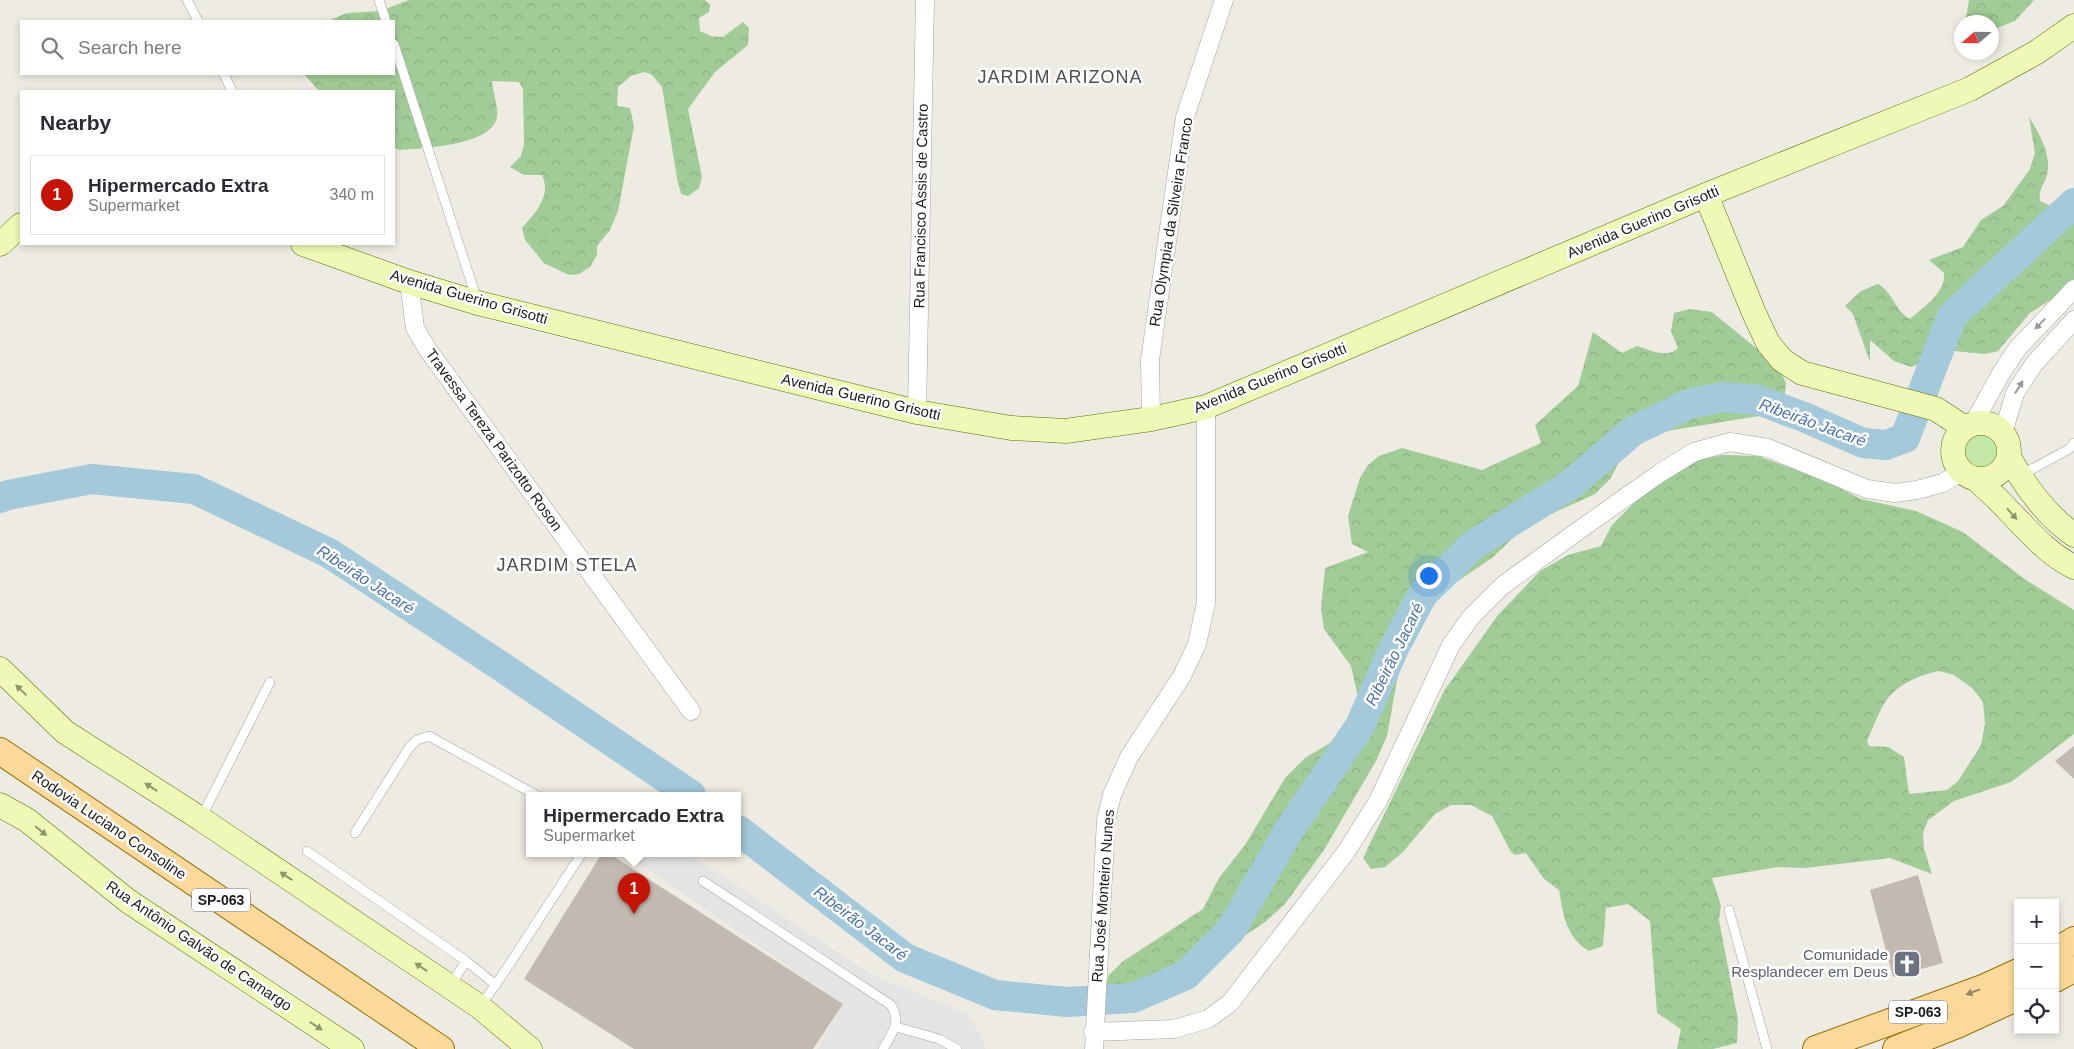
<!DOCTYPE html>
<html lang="en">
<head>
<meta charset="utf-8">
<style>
  :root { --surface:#fff; --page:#f7f7f7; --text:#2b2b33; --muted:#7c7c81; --line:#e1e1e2; --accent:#c51403 }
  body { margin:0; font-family:Helvetica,sans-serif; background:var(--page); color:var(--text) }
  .controls { position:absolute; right:15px; bottom:15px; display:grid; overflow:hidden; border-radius:0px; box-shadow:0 2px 8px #0003 }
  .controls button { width:45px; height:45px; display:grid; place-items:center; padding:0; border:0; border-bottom:1px solid var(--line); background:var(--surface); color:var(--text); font:25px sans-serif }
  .compass { position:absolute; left:1954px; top:15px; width:45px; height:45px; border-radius:50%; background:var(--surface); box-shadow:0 2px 8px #0003; rotate:250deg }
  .you { position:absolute; left:1428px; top:575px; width:18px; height:18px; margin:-12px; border:4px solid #fff; border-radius:50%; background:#1a73e8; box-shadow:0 0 0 8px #1a73e833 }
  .badge { display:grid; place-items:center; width:32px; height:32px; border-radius:50%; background:var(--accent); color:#fff; font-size:16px; font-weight:700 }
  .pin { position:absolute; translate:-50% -41px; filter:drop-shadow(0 1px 2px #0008) }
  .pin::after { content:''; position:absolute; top:26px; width:18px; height:15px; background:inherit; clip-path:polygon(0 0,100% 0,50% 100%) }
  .popup { position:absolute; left:526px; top:792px; width:215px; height:65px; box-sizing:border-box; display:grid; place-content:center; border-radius:0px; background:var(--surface); filter:drop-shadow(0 1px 4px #0005); font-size:16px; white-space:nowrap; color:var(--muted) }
  .popup b { font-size:19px; color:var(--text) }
  .popup::after { content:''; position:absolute; left:50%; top:100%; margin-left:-10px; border:10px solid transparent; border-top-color:var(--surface) }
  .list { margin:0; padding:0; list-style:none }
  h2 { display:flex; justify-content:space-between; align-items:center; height:65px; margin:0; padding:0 20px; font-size:21px }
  h2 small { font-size:16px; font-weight:400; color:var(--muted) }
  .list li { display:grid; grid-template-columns:32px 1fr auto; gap:15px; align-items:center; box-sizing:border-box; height:80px; margin:0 10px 10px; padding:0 10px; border:1px solid var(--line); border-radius:0px }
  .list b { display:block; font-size:19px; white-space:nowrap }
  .list p { margin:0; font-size:16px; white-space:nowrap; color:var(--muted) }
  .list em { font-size:16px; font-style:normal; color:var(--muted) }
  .icon { flex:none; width:28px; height:28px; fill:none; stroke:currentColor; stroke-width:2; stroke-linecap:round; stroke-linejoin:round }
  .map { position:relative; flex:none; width:2074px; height:1049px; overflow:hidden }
  .search { position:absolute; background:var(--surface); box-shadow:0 2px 8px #0003; left:20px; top:20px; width:375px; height:55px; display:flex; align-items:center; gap:12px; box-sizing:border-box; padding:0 18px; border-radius:0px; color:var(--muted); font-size:19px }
  .panel { position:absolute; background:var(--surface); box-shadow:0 2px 8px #0003; left:20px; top:90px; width:375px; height:155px; border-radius:0px }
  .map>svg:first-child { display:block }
  .grass { fill:#c2e8a8 }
  .forest { fill:url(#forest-crowns); fill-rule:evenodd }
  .parking { fill:#e4e4e4 }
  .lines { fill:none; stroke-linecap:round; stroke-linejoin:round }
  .river { stroke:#a3c9db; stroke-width:30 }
  .building { fill:#c2bab1 }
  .lane-casing { stroke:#a3a3a3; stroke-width:10 }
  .street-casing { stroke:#a3a3a3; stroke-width:19 }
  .secondary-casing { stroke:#5c7006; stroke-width:25 }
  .primary-casing { stroke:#926f02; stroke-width:28 }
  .lane { stroke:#fff; stroke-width:9 }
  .street { stroke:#fff; stroke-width:18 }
  .secondary { stroke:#eff8b5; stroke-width:24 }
  .primary { stroke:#fad99a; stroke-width:26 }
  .oneway { fill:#999 }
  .oneway2 { fill:#909570 }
  .oneway3 { fill:#968461 }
  .labels { text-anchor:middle; stroke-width:5; stroke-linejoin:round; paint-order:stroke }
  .shield { fill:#fff; stroke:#606060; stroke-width:1 }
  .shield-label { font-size:14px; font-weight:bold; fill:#1c1c1c }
  .street-label { font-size:15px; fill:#1c1c1c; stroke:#fff }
  .worship-label { font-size:15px; fill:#5b616d; stroke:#fff; text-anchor:end }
  .water-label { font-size:16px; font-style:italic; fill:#4b72aa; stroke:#fff }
  .quarter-label { font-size:18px; letter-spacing:1px; fill:#4f4f4f; stroke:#fff }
</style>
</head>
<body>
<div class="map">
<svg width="2074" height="1049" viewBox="0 0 2074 1049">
  <defs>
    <pattern id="forest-crowns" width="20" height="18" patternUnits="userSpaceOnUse" patternTransform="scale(1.25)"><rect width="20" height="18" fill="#a2cc97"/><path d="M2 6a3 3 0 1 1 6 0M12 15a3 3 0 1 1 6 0" fill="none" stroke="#8baf82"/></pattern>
  </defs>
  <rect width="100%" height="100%" fill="#eeebe2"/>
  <circle class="grass" cx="1982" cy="450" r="17"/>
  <g class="forest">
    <path d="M409,0H705L710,5L709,12L699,18L700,31L711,36L723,37L743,22L749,28L748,45L715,72L688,109L702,177L699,188L688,196L681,194L677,178L662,87L651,74L644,72L631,76L618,87L617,106L630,108L634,126L618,211L610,230L597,246V255L590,267L579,274L569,275L544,263L525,240L522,228C535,213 552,196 542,175H524L510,167L521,156L524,145L523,89L519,82L492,81C493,92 498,106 497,116C494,146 422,148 400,150L394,148V91H319L304,74H394V21H328L347,13L380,11Z"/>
    <polygon points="1969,0 2034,0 2015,21 1992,30 1992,22 1969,22 1966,18"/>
    <path d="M2029,117C2039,133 2052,155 2047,175C2044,185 2038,190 2040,201L2051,206L2074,188V279L2058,295L2030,313L1998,351L1985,354L1954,351L1911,367L1894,361L1870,340V362L1853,314L1845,306L1861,291L1878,284C1893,292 1895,311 1910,319C1923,307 1946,293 1944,273L1929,260L1963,247L1981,220L2003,206L2030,169L2035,153Z"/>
    <path d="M1690,309L1712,312L1778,366L1786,383L1784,402L1776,410L1765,415L1667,431L1638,443L1621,457L1611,478L1595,494L1538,520L1516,535L1492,558L1446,589L1419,622L1409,644L1398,675L1387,736L1376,761L1324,850L1285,904L1265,922L1177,982L1132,992L1113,991L1105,986L1109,975L1122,962L1203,909L1219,878L1245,845L1285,778L1305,758L1338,738L1351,719L1358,697L1351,666L1324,629L1321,609L1325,568L1368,552L1352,544L1348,516L1360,478L1368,465L1379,456L1402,448L1482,470L1541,443L1535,425L1578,386L1593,332L1622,353L1637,346C1650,350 1667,359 1678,348L1671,331L1674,313Z"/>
    <path d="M1722,455L1758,456L1824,480L1861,499L1916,511L1963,532L2023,578L2074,610V734L2011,782L1954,801L1928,820L1923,833L1924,849L1932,874L1890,858L1805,868L1778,867L1712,878L1721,905L1719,920L1738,1020L1737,1043L1713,1049H1677L1681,1029L1657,1013L1650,921L1628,904L1606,908L1603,946L1589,951C1566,938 1563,914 1559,890L1544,879L1526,853L1515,855L1511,852L1492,816L1471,805H1451L1435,814L1403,852L1385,867L1371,869L1363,858L1444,691L1498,615L1540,571L1568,555L1601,546L1612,525L1644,493L1672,473L1699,460ZM1939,671L1954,675L1972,688L1983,702L1985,724L1981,745L1958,781L1947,790L1909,794L1904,757L1888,747L1869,746L1867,741C1873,728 1879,710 1888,698C1900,683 1920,675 1939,671Z"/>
  </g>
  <polygon class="parking" points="624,853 686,853 874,976 966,1013 980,1034 986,1049 817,1049 843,1004"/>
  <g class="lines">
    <g class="river">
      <polyline points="0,498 8,495 92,479 194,489 329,553 499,665 691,795"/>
      <polyline points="738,830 905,958 995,995 1067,1002 1133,998 1186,975 1231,930 1289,830 1360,726 1394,648 1423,594 1473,545 1570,485 1633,431 1689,404 1722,397 1758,400 1804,417 1863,443 1886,445 1905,438 1952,316 2074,203"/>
    </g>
  </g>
  <g class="building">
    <polygon points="2074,746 2074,779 2055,761"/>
    <polygon points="602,853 608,853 843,1004 813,1049 634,1049 524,979"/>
    <polygon points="1918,875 1943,963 1893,977 1870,890"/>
  </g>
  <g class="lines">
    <g class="lane-casing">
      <g id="lane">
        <polyline points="187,0 198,21"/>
        <polyline points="379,0 386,21"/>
        <polyline points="394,44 477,300"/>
        <polyline points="224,74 232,91"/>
        <polyline points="2021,475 2069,449 2074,443"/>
        <polyline points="201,818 270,682"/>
        <polyline points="355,833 409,748 417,740 429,736 536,795"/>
        <polyline points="307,851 466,961 496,985"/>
        <path d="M703,881L891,1005C902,1023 892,1033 883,1049"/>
        <polyline points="1729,910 1767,1049"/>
        <polyline points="450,986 466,961"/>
        <polyline points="480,1007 509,965 582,853"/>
        <polyline points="896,1027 939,1039 957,1049"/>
      </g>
    </g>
    <g class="street-casing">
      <g id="street">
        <polyline points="409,282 415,328 428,350 691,711"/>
        <polyline points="917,412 925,0"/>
        <polyline points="1151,419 1150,360 1185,117 1224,0"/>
        <polyline points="1973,424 2000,375 2017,349 2074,289"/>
        <polyline points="2003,433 2015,393 2034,364 2074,320"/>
        <polyline points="1093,1032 1174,1029 1208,1019 1230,1003 1346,852 1378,801 1451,645 1471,617 1502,586 1575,533 1660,473 1694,452 1730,442 1768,448 1867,489 1895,493 1917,490 1943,483 1961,472"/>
        <polyline points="1094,1049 1106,820 1112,795 1129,757 1182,676 1197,644 1206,603 1206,407"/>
      </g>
    </g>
    <g class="secondary-casing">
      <g id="secondary">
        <polyline points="1706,195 1754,313 1768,343 1782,360 1802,373 1936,409 1965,428"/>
        <polyline points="0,244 21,225"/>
        <polyline points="303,244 409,282 478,303 917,412 1011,428 1066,431 1151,419 1206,407 1706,195 1970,89 2037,52 2074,26"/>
        <circle cx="1981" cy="451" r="28"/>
        <path d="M2009,457C2025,486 2047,516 2074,535"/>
        <path d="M1977,480C1987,489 1998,499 2007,509C2029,531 2046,553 2074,567"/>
        <polyline points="0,669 65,732 201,819 449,986 480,1007 530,1049"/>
        <polyline points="0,805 27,820 128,901 352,1049"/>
      </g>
    </g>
    <g class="primary-casing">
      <g id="primary">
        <polyline points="0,751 441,1049"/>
        <polyline points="2055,952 2074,940"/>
        <polyline points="2055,979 2074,969"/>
        <polyline points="1816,1049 1983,988 2018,972"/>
        <polyline points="1896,1049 1957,1025 2018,997"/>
      </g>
    </g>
    <use href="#lane" class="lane"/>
    <use href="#street" class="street"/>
    <use href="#secondary" class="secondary"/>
    <use href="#primary" class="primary"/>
  </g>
  <defs><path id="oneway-solid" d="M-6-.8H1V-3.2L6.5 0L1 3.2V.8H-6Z" transform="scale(1.25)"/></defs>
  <g class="oneway">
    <use href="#oneway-solid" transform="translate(2040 324) rotate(134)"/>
    <use href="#oneway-solid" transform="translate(2019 387) rotate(-58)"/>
  </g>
  <g class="oneway2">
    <use href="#oneway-solid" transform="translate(2012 514) rotate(48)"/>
    <use href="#oneway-solid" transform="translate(21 690) rotate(-136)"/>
    <use href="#oneway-solid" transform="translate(151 787) rotate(-147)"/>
    <use href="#oneway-solid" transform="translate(41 831) rotate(39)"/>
    <use href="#oneway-solid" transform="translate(286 876) rotate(-146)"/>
    <use href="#oneway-solid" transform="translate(421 967) rotate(-146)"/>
    <use href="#oneway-solid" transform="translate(316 1026) rotate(33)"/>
  </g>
  <use class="oneway3" href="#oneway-solid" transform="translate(1973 992) rotate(160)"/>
  <defs>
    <g id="church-square" transform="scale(1.4375)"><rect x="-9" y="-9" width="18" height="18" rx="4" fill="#6b7280" stroke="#fff"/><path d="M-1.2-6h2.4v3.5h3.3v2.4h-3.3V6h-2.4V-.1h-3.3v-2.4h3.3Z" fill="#fff"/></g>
  </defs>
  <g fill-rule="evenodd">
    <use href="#church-square" x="1907" y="964"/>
  </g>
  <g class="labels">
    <g class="shield">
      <rect x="192" y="888.5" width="58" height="23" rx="4"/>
      <rect x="1889" y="1000.5" width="58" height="23" rx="4"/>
    </g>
    <g class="shield-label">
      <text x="221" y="905">SP-063</text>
      <text x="1918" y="1017">SP-063</text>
    </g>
    <g class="street-label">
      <text transform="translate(921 206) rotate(-89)" y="5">Rua Francisco Assis de Castro</text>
      <text transform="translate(1171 222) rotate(-81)" y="5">Rua Olympia da Silveira Franco</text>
      <text transform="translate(1643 222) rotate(-23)" y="5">Avenida Guerino Grisotti</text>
      <text transform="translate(469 297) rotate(16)" y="5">Avenida Guerino Grisotti</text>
      <text transform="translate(1270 378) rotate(-22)" y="5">Avenida Guerino Grisotti</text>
      <text transform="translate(861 397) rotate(13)" y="5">Avenida Guerino Grisotti</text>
      <text transform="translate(494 440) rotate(54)" y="5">Travessa Tereza Parizotto Roson</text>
      <text transform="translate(109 825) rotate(34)" y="5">Rodovia Luciano Consoline</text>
      <text transform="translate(1103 896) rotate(-86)" y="5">Rua José Monteiro Nunes</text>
      <text transform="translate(199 946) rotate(34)" y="5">Rua Antônio Galvão de Camargo</text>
    </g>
    <g class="worship-label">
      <text x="1888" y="960">Comunidade<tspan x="1888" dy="17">Resplandecer em Deus</tspan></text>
    </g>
    <g class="water-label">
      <text transform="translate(1813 422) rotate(20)" y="6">Ribeirão Jacaré</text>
      <text transform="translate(366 579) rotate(33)" y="6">Ribeirão Jacaré</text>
      <text transform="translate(1394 654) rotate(-64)" y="6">Ribeirão Jacaré</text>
      <text transform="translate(861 923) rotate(37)" y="6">Ribeirão Jacaré</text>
    </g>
    <g class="quarter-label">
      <text x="1060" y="83">JARDIM ARIZONA</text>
      <text x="567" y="571">JARDIM STELA</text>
    </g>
  </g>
</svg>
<div class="controls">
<button>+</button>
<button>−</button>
<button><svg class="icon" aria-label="locate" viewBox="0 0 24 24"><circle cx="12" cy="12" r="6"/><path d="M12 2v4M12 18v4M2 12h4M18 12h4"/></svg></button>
</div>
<svg class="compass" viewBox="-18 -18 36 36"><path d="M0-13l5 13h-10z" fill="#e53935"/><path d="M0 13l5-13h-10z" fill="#7c7c81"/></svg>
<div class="you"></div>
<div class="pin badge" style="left:634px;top:914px">1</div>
<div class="popup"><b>Hipermercado Extra</b>Supermarket</div>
<div class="search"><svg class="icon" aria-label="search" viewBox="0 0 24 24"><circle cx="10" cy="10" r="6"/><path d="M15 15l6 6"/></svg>Search here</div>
<section class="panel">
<h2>Nearby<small></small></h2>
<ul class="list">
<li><span class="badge">1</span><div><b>Hipermercado Extra</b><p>Supermarket</p></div><em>340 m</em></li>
</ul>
</section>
</div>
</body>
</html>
